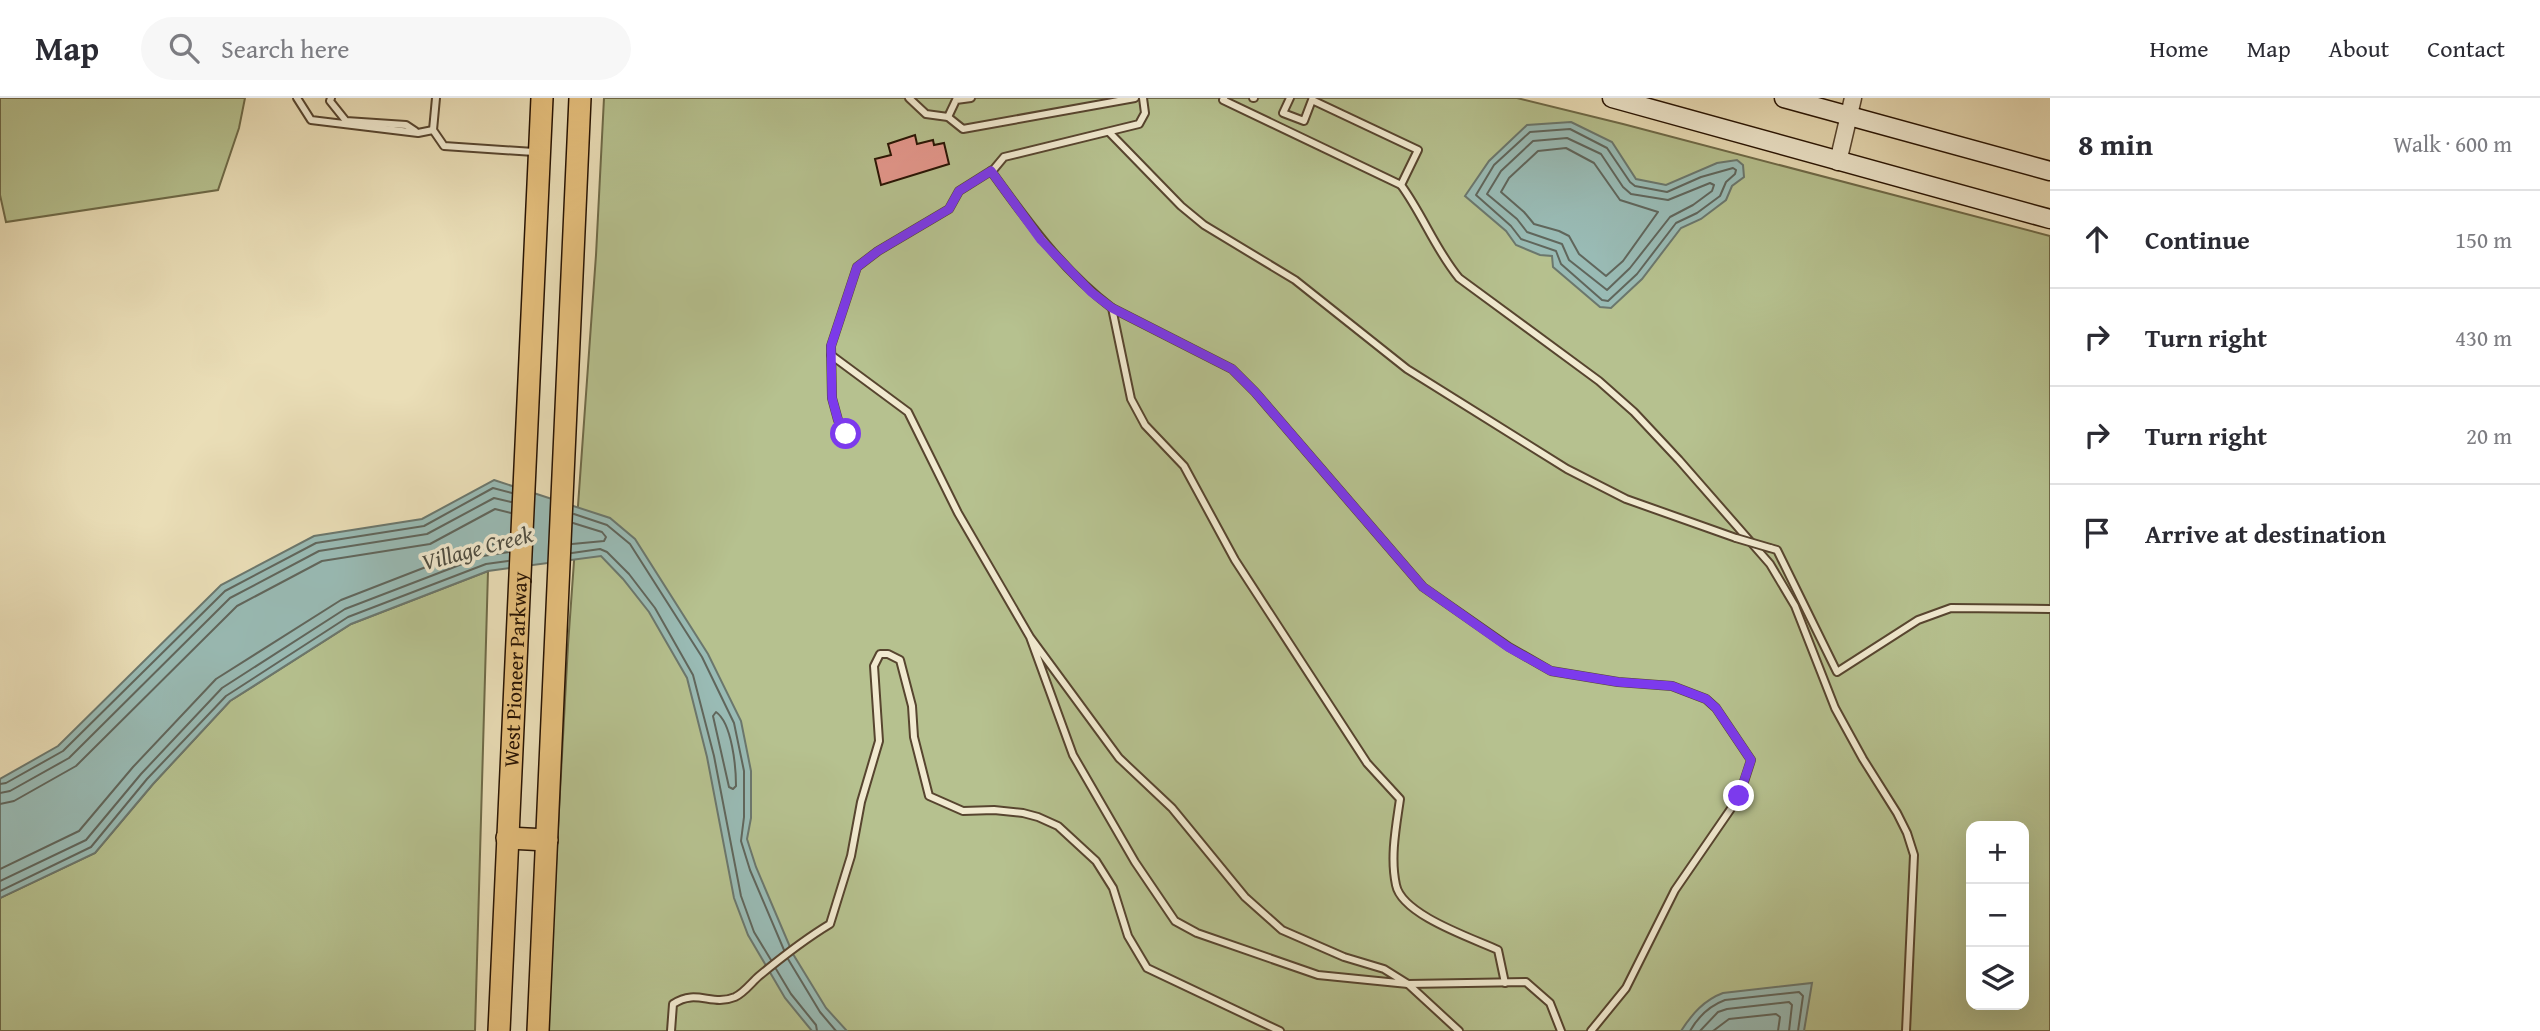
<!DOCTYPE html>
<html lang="en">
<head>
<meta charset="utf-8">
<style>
  :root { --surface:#fff; --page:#f7f7f7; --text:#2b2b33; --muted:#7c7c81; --line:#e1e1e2 }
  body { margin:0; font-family:"Gentium Book Plus",serif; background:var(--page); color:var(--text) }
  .controls { position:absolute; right:21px; bottom:21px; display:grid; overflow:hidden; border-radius:14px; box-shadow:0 7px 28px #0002 }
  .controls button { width:63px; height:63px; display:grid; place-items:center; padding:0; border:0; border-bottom:2px solid var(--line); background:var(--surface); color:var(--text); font:35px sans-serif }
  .stop { position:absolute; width:21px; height:21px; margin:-16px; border:5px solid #7c3aed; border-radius:50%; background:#fff }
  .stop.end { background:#7c3aed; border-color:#fff; box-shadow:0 2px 7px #0008 }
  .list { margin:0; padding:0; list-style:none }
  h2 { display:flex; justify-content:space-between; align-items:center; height:91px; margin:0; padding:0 28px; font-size:30px }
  h2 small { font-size:23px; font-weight:400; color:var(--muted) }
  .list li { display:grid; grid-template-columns:46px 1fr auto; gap:21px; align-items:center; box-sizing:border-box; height:98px; padding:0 28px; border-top:2px solid var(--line) }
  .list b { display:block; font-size:26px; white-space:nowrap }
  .list em { font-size:23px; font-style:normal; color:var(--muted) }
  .icon { flex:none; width:38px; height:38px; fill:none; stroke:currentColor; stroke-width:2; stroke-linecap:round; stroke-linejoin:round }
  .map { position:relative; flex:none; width:2050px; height:933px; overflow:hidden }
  header { display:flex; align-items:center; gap:42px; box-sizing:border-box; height:98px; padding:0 35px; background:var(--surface); border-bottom:2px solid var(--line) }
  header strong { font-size:33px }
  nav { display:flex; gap:38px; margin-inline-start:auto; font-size:24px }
  .search { width:490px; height:63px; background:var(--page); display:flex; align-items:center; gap:18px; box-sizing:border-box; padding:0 24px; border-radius:38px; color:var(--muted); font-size:26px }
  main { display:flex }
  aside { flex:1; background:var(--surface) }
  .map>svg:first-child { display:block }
  .green { fill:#b6c18f; stroke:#6e6a48; stroke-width:2; fill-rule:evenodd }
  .water { fill:#99bbb5; stroke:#6b776d; stroke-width:2 }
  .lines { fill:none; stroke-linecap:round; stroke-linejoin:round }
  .shore { stroke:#60665c; stroke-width:2 }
  .building { fill:#e5978d; stroke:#261202; stroke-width:2 }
  .service-casing { stroke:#57452f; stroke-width:10 }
  .tertiary-casing { stroke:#57452f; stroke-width:19 }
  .secondary-casing { stroke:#261202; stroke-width:21 }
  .primary-casing { stroke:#261202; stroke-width:24 }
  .service { stroke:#f1ead0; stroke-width:6 }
  .tertiary { stroke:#f1ead0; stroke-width:16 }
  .secondary { stroke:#f1ead0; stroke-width:18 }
  .primary { stroke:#e5bf7c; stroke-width:21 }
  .service-bridge-casing { stroke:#57452f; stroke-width:10; stroke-linecap:butt }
  .service-bridge { stroke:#f1ead0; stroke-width:6 }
  .route { stroke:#7c3aed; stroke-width:9 }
  .labels { text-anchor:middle; stroke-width:7; stroke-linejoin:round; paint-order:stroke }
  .street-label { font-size:21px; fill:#261202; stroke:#f1ead0 }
  .water-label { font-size:23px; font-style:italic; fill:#4e4d41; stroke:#f1ead0 }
</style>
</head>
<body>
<header>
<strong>Map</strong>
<div class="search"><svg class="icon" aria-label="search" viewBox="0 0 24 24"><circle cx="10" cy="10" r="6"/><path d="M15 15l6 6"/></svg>Search here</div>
<nav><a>Home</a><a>Map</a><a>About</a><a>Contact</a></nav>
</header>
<main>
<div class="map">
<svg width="2050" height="933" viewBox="0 0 2050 933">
  <rect width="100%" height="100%" fill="#eadeb7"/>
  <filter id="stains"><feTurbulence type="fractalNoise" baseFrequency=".00286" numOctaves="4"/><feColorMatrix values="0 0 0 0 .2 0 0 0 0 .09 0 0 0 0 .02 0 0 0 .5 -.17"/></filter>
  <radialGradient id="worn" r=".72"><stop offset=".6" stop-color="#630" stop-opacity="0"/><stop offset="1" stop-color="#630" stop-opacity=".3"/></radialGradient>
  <g class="green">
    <polygon points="0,0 245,0 239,30 218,92 6,124 0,97"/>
    <path d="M604,0H1517L1623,26L2050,138V933H547L568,547L596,157ZM1971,728H2024V907H1971Z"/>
    <polygon points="488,473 475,933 0,933 0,800 95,755 153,686 230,603 351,526"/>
  </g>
  <g class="water">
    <polygon points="1571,24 1612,44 1636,81 1666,87 1717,65 1737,62 1743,67 1744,79 1732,88 1726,102 1701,121 1681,130 1642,181 1611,210 1600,209 1553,169 1552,158 1540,157 1516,147 1506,133 1465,98 1489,63 1527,27"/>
    <polygon points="494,382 610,420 635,441 708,556 741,623 751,673 751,720 747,741 756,769 793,856 826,910 847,933 812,933 785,900 748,837 734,800 707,659 687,580 649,514 623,481 601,458 488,473 351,526 230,603 153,686 95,755 0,800 0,681 58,648 221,487 314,438 422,421"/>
    <path d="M1812,885L1804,933H1681C1692,916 1704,902 1723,895Z"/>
  </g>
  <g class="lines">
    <g class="shore">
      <polygon points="1570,31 1607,50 1630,84 1635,88 1667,94 1701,79 1733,70 1736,72 1735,76 1726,84 1720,98 1697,115 1676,125 1637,176 1608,203 1602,202 1561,166 1556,153 1521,141 1511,128 1476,97 1494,67 1530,34"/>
      <polygon points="1567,40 1601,56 1623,89 1631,96 1668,102 1710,85 1714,87 1712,93 1693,107 1670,119 1630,170 1607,192 1569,162 1562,146 1527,134 1517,121 1487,96 1501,73 1533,43"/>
      <polygon points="1566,50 1594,65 1620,102 1658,114 1623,163 1606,178 1579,156 1569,138 1559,133 1534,126 1524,114 1501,94 1509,80 1538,53"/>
      <polyline points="574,416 607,427 630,446 702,559 734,625 744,673 744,719 741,743 750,772 784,852"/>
      <polyline points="572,446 604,443 606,439 602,434 573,425"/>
      <polyline points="572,455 600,451 607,454 629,476 655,510 693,577 714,658 741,798 754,834 771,862"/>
      <path d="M716,614C732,625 736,669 736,688L733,691L729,689L713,618Z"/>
      <polyline points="0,686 6,685 63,653 225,493 316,445 424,428 493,390 512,395"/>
      <polyline points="0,695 10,693 69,660 230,500 319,453 427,436 494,400 511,404"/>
      <polyline points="0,706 14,703 76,668 237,508 322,463 430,446 495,411 511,415"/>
      <polyline points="0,771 79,733 133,669 216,581 341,502 480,448 509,444"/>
      <polyline points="0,783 86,742 141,676 222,590 345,511 483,458 509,454"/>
      <polyline points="0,793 91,749 147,681 226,598 348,519 486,466 508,463"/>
      <polyline points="788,861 820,914 836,933"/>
      <polyline points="776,871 791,896 816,927 817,933"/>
      <path d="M1690,933C1698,919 1709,908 1725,902L1799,894L1803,898L1798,933"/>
      <polyline points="1700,933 1718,914 1727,911 1789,904 1792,907 1789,933"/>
      <polyline points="1713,933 1729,921 1776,916 1780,919 1778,933"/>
    </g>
  </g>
  <polygon class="building" points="915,37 917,46 933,42 934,47 944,45 949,66 881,87 875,61 891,57 888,46"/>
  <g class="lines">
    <g class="service-casing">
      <g id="service">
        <polyline points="297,0 311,22 418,35 433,32"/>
        <polyline points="331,0 330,3 346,23 406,27 415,33"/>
        <polyline points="436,0 433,32 444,48 534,54"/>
        <polyline points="909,0 926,16 948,19 963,31 1135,0"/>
        <polyline points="1224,0 1223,2 1401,87 1418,52 1312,2 1304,23 1283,15 1290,0"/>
        <polyline points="1253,0 1254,0"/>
        <polyline points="948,19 956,2 971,0"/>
        <polyline points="1109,34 1181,108 1204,127 1295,182 1407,271 1567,371 1626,401 1736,440"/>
        <path d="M991,73C1027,123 1063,173 1112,210L1131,301L1145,327L1184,368L1235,462L1367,665L1400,701C1396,729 1390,759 1396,787C1402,817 1472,840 1498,852L1505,885"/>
        <path d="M1401,87C1423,117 1435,151 1459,180L1599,283L1634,314L1679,362L1770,466L1795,508L1835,610L1863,661L1897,715L1907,735L1914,757L1906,933"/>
        <polyline points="1112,210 1232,271 1255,294 1423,489 1509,549 1551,573 1618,584 1672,588 1706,601 1716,610 1751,662 1739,699 1675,792 1626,890 1591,933"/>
        <polyline points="831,257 908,314 958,415 1030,539 1073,657 1135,764 1175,823 1197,835 1318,877 1408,886 1384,871 1344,859 1282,832 1245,799 1172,710 1119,660 1030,539"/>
        <polyline points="846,336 838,322 832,300 831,248 857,169 878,153 949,111 959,93 994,71 1004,59 1139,26 1145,15 1143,0"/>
        <polyline points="1770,450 1777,452 1837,574 1918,522 1951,510 2050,511"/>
        <polyline points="1408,886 1526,884 1550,905 1561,933"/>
        <polyline points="1408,886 1459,933"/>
        <path d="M671,933L673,906C697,890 711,909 735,899C744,895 752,884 759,878C782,859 805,841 830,826L851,758L861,704L879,643L874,568L880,556H888L900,562L912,608L914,639L929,698L963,713L994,712L1023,715L1038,719L1058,728L1096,763L1113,790L1128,838L1147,870L1280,933"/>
      </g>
    </g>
    <g class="tertiary-casing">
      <polyline id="tertiary" points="1838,64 1853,0"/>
    </g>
    <g class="secondary-casing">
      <g id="secondary">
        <polyline points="1612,0 2050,121"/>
        <polyline points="1784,0 2050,73"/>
      </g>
    </g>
    <g class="primary-casing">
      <g id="primary">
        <polyline points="507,740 547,742"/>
        <path id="s1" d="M499,933L542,0"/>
        <polyline points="538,933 580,0"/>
      </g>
    </g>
    <use href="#service" class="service"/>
    <use href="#tertiary" class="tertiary"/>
    <use href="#secondary" class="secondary"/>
    <use href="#primary" class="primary"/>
    <g class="service-bridge-casing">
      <polyline id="service-bridge" points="1736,440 1770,450"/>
    </g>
    <use href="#service-bridge" class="service-bridge"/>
  </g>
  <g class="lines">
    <polyline class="route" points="846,336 838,322 832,300 831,248 857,169 878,153 949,111 959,93 991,73 1041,142 1091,194 1112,210 1232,271 1255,294 1423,489 1508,549 1551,573 1618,584 1672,588 1706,601 1716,610 1751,662 1739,698"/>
  </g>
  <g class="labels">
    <g class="street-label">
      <text dy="7" stroke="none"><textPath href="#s1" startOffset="362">West Pioneer Parkway</textPath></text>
    </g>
    <g class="water-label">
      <text transform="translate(477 450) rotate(-15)" y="8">Village Creek</text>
    </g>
  </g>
  <rect width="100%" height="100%" filter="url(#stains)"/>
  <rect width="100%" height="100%" fill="url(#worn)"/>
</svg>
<div class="controls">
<button>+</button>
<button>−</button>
<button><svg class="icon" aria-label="layers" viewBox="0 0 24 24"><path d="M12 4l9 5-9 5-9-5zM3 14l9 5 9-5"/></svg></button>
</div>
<div class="stop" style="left:846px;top:336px"></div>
<div class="stop end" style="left:1739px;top:698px"></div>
</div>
<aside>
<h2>8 min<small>Walk · 600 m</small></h2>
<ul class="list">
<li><svg class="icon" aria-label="ahead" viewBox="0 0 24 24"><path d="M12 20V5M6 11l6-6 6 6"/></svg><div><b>Continue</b></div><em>150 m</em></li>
<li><svg class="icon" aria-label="right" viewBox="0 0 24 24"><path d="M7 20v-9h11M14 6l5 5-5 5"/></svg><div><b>Turn right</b></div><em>430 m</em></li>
<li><svg class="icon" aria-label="right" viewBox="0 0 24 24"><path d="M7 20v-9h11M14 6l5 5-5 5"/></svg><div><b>Turn right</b></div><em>20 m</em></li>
<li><svg class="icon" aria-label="arrive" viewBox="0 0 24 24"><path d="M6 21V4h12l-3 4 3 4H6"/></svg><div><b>Arrive at destination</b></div></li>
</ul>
</aside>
</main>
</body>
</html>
